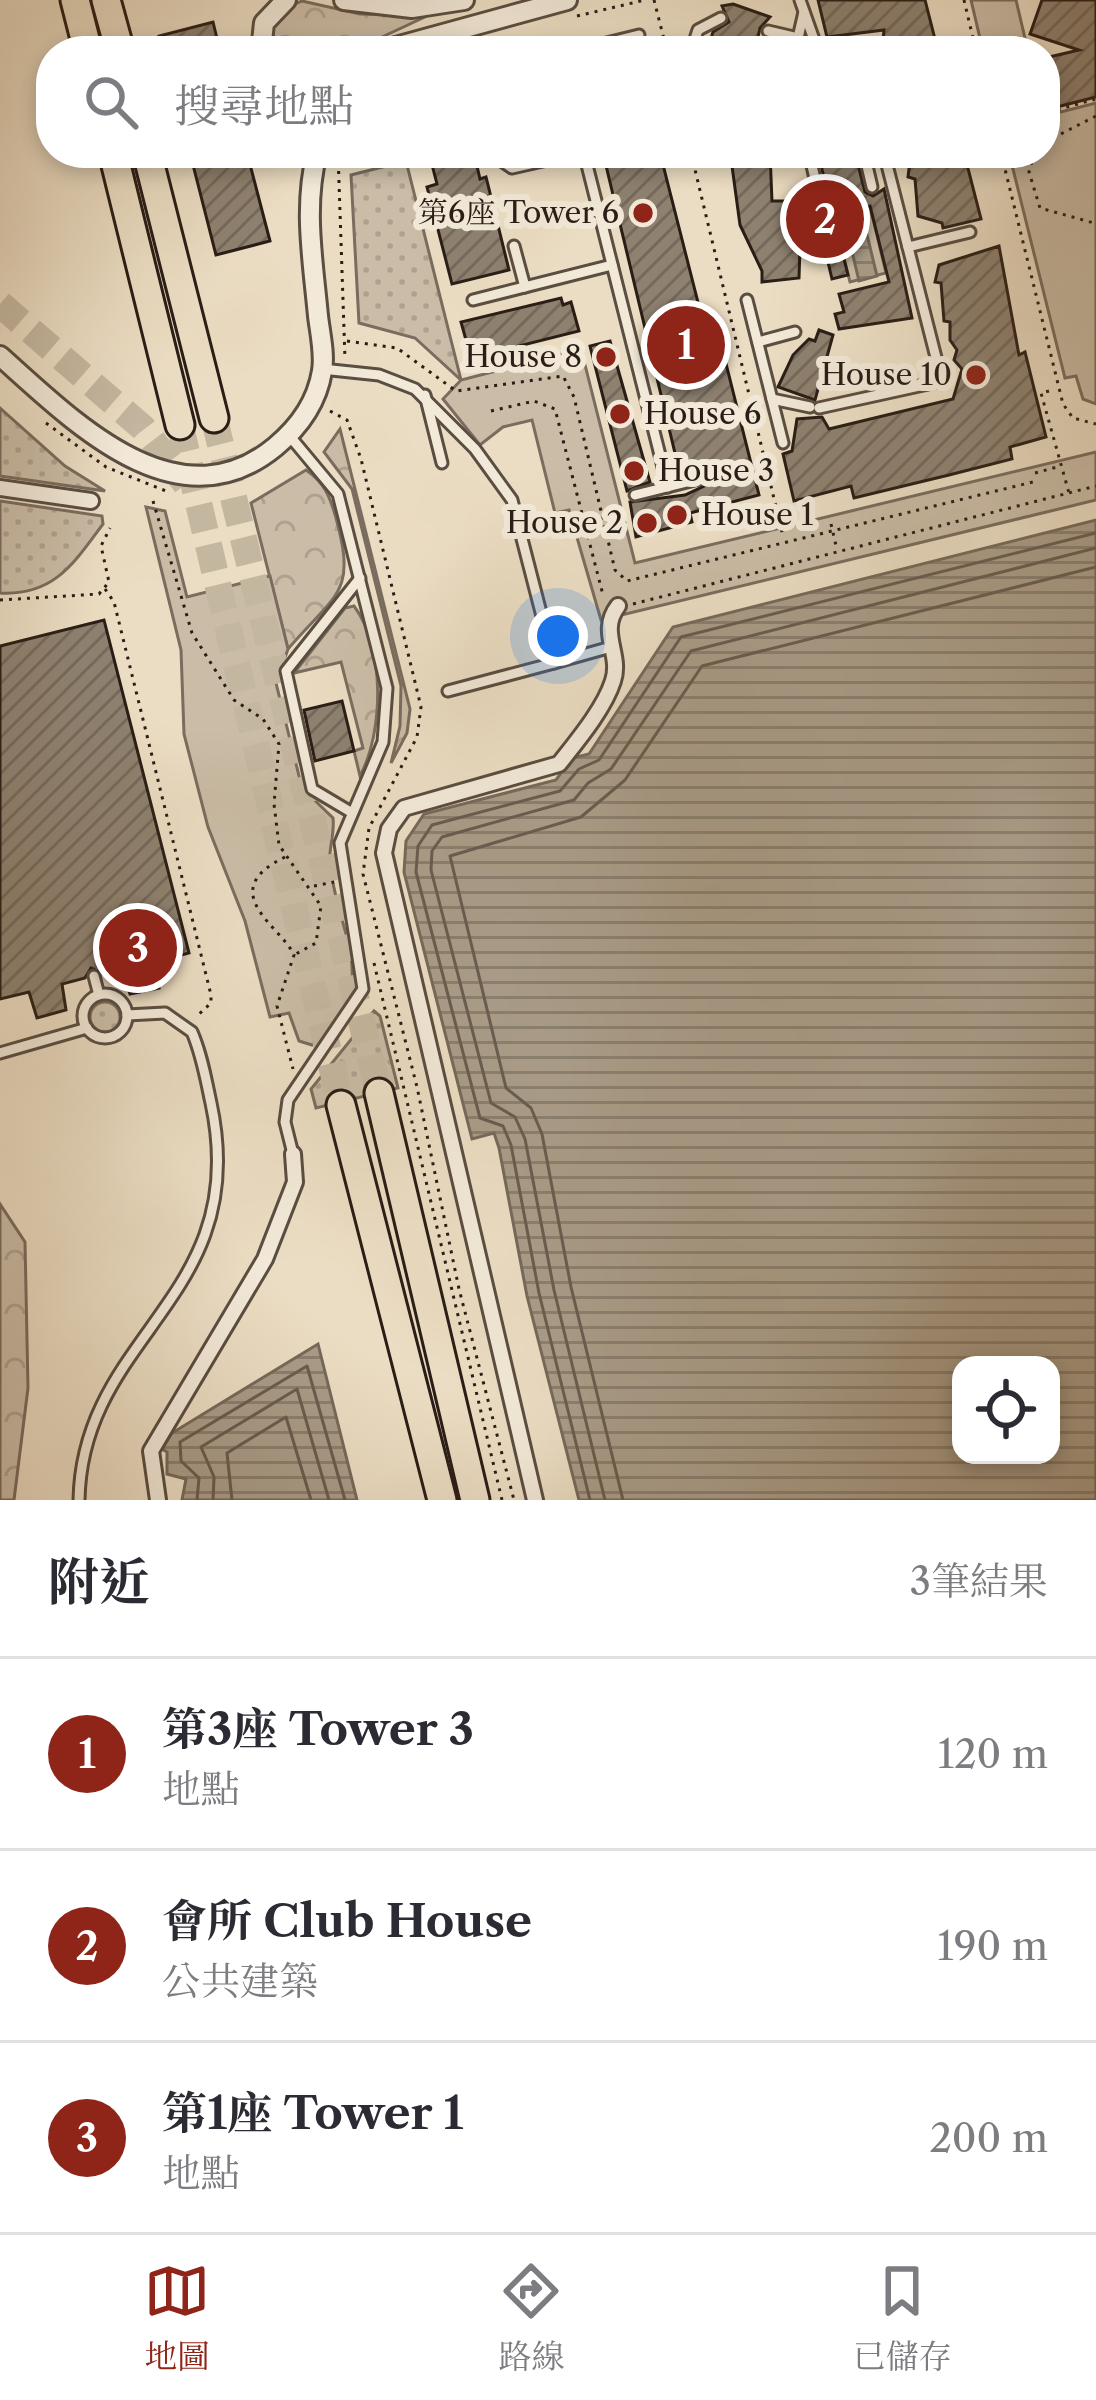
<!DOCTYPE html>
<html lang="zh-TW">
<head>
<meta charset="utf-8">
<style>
  :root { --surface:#fff; --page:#f7f7f7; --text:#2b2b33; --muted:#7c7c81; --line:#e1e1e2; --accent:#8f2418 }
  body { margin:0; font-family:"Libre Caslon Text","Noto Serif TC",serif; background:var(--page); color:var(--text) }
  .controls { position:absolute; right:36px; bottom:36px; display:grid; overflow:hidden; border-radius:24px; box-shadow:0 6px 18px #0003 }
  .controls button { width:108px; height:108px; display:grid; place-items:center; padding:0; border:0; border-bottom:3px solid var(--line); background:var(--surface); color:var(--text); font:60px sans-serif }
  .you { position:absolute; left:558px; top:636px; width:42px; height:42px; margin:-30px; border:9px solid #fff; border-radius:50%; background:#1a73e8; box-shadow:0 0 0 18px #1a73e833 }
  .badge { display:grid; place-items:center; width:78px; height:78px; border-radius:50%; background:var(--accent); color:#fff; font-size:39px; font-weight:700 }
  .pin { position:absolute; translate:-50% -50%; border:6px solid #fff; box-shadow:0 3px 12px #0006 }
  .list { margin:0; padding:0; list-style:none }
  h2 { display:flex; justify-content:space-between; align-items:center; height:156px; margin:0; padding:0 48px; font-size:51px }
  h2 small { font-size:39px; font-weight:400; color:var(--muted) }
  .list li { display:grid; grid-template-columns:78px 1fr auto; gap:36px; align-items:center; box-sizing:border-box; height:192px; padding:0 48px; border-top:3px solid var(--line) }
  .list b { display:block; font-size:45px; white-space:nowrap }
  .list p { margin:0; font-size:39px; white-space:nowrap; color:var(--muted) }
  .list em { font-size:39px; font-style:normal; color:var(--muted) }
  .icon { flex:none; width:66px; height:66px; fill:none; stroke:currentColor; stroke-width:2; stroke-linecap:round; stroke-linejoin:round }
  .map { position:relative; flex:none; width:1096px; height:1500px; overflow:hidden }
  .search { position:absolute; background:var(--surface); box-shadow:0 6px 18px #0003; left:36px; right:36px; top:36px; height:132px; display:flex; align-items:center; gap:30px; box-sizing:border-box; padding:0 42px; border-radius:48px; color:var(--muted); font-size:45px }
  .sheet { height:732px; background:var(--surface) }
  nav { display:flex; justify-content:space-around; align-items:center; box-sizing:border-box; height:168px; border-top:3px solid var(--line); background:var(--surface); font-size:33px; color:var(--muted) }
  nav a { display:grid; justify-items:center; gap:6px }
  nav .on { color:var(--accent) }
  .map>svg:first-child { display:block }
  .grass { fill:url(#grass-dots); stroke:#7a6c5e; stroke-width:3 }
  .forest { fill:url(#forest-crowns); stroke:#7a6c5e; stroke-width:3 }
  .green { fill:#cabca6; stroke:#7a6c5e; stroke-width:3 }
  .water { fill:url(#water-rules); stroke:#76695a; stroke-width:3; fill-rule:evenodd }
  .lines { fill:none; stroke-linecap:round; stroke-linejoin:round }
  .shore { stroke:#695c4f; stroke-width:3 }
  .building { fill:url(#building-hatch); stroke:#291d16; stroke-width:3 }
  .primary-tunnel { stroke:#c4b7a0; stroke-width:27; stroke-dasharray:27 14; stroke-linecap:butt }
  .service-casing { stroke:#5a4d41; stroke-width:15 }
  .pedestrian-casing { stroke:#5a4d41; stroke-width:20 }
  .minor-casing { stroke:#5a4d41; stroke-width:24 }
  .primary-casing { stroke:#291d16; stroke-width:33 }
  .path { stroke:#291d16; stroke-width:3; stroke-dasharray:3 6; stroke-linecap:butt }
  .service { stroke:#f2e9d8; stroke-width:9 }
  .pedestrian { stroke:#f2e9d8; stroke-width:14 }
  .minor { stroke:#f2e9d8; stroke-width:18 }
  .primary { stroke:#ebddc3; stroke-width:27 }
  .poi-dot { fill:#8f2418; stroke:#f2e9d8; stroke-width:4.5 }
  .labels { text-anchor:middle; stroke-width:12; stroke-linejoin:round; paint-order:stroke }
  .poi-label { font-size:30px; fill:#291d16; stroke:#f2e9d8; text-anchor:end }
</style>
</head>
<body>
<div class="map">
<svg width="1096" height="1500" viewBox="0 0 1096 1500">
  <defs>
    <pattern id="grass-dots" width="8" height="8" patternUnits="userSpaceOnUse" patternTransform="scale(3)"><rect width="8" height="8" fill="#cabca6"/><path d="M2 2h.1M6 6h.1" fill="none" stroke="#aea18e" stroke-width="1.8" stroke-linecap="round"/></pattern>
    <pattern id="forest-crowns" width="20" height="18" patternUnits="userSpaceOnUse" patternTransform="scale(3)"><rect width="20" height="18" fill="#cabca6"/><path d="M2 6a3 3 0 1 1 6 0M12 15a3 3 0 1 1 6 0" fill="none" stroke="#aea18e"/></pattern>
    <pattern id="water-rules" width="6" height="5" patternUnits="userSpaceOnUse" patternTransform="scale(3)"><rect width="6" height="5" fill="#a99c88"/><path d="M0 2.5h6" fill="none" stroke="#8a7f6e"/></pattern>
    <pattern id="building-hatch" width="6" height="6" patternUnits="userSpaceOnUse" patternTransform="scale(3)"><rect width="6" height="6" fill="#8e8170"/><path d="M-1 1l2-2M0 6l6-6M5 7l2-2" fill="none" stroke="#74695b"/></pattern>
  </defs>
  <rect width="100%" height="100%" fill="#ebddc3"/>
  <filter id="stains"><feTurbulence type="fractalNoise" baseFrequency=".00167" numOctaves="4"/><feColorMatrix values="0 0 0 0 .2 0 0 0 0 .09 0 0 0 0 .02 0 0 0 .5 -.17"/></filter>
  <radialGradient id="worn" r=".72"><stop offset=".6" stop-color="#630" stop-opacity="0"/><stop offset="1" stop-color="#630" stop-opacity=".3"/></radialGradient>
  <g class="grass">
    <polygon points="406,161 461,380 415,338 359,323 351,175"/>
    <polygon points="0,408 65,466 105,491 0,476"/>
    <path d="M0,501L102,516L103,524C74,563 54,596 0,593Z"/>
    <circle cx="105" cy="1017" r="15"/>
    <polygon points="374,1011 380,1016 398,1088 316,1108 311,1089"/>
  </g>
  <g class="forest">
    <polygon points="302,1 360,14 427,16 352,51 273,51 273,24 289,6"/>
    <polygon points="340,429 410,709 407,733 391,763 400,726 401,686 352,489 324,452"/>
    <path d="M306,470C325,483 330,497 336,518C357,594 336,593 288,649L251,503Z"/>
    <path d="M354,606C385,647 384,731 360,776L354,751L363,748L341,662L294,673L345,608Z"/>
    <polygon points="0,1204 25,1242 28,1388 14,1500 0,1500"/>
  </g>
  <g class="green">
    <polygon points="971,0 1016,0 1028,51 983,51"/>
    <polygon points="1096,103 1096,404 1083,399 1076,376 1065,378 1009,153 1045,153 1045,116"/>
    <polygon points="870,206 886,273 850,282 833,215"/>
    <polygon points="581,349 635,563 1096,452 1096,500 601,620 569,510 555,513 532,420 503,427 480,445 443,399 461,380"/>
    <path d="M146,507L165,511L187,597L270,576L288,649L276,683L302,788L333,818C335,834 328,850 330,864C337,935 386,988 312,1045L299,1041L289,1013L270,1017L245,921L208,827L184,734L181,650Z"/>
  </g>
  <g class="water">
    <polygon points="862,214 877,276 859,281 844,218"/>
    <path d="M1096,520V1500H579L527,1296L499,1148L494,1133L472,1139L404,872L406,841L424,814L556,780L572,758L589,754L673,627ZM961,1365H1051V1455H961Z"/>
    <polygon points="318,1344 357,1500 182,1500 186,1479 167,1474 167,1452 162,1449 172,1433"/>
  </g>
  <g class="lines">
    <g class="shore">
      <polyline points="197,1500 199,1478 181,1461 180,1442 307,1366 345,1500"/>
      <polyline points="213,1500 214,1477 201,1447 297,1389 329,1500"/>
      <polyline points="232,1500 227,1453 286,1417 311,1500"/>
      <polyline points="590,1500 539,1293 511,1145 503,1126 480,1118 416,872 418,846 432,825 560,791 579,769 599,760 681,637 1096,533"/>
      <polyline points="605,1500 554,1290 525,1139 515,1117 491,1103 431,870 432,851 442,837 574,800 588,783 611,769 691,651 1096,548"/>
      <polyline points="623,1500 571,1287 542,1134 531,1108 506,1088 450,856 581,817 625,780 702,666 1096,567"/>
    </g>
  </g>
  <g class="building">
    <polygon points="818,0 925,0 938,51 882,51 884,30 827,37"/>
    <polygon points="1042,0 1096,0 1096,97 1045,110 1045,58 1079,50 1030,34"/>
    <polygon points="733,4 770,17 760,28 755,51 707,51 713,32 729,22 722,6"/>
    <polygon points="213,22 220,51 163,51 159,36"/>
    <polygon points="190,153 247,153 270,241 216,255"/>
    <polygon points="429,153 474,153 480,179 486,177 509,270 452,284 427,187 437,184"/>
    <polygon points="603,153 660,153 702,318 714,316 759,495 690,513 692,522 636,537 630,502 685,495 704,486 708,478 700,470 680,474"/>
    <polygon points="702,153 770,153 772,201 793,201 793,211 823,208 830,202 818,153 855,153 865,192 873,196 884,189 912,318 839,329 835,314 844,312 839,294 889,282 870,206 833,215 848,275 832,279 823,241 800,247 799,278 762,282 762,271 740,225 732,166 702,165"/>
    <polygon points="911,153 964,153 981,219 943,228 942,223 918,216 915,179 908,177"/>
    <polygon points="999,246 1019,355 1025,352 1046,437 1010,447 1012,459 949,475 854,498 851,486 794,501 783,454 792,451 797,419 822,417 829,429 953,399 962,369 954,360 957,350 950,340 950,322 944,321 941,283 935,282 939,265"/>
    <polygon points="561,298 563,305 571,302 579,331 471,358 461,322"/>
    <polygon points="819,330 833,335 815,400 778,387 793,355 809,339 815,341"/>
    <polygon points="610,341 650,482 627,491 590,346"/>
    <polygon points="104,620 189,953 155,962 159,988 130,994 122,970 103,974 91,968 85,978 62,984 66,1010 37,1018 29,992 0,999 0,646"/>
    <polygon points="342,701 354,751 315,761 304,710"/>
  </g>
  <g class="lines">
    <g class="primary-tunnel">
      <polyline points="0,304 143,428 186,484"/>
      <polyline points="214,418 379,1093"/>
      <polyline points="180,425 341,1105"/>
    </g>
    <g class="service-casing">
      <g id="service">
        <polyline points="800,0 818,51"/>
        <polyline points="768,31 798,38"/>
        <polyline points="455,33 460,51"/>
        <polyline points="574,51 639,35"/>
        <polyline points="691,51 698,30 721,18"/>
        <polyline points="795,51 804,12"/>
        <polyline points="490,153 512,168 578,153"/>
        <polyline points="584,153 668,487"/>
        <polyline points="809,153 820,200"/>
        <polyline points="864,153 872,187"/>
        <polyline points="514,246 525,287"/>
        <polyline points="908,247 970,232"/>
        <polyline points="473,300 612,265"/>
        <polyline points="747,300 783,443"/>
        <polyline points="758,342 795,332"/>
        <polyline points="322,369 379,375 415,389 475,449 512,500 554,663 448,691"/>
        <polyline points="425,395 442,463"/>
        <polyline points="772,399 810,407"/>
        <polyline points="819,408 942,381 884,153"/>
        <polyline points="288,434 338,494 387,688 383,742 340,843 363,989 288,1100 285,1122 293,1154"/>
        <polyline points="635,495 699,479"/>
        <polyline points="554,663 611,647"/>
        <polyline points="349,811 312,789 286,671 360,578"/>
        <polyline points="94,976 99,995"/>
        <circle cx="105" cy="1016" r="22"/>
        <polyline points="0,1053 87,1028"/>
        <path d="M79,1500C82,1333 253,1298 211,1103C206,1080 202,1055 192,1032L165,1013L127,1015"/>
      </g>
    </g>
    <g class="pedestrian-casing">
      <g id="pedestrian">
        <polyline points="0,488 91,501"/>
        <polyline points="158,1500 151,1451 265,1259 295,1182 293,1154"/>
        <path d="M535,1500L384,853L389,829L404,808L559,764C577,741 604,709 613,681C622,654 598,632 618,606"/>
      </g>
    </g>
    <g class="minor-casing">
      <g id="minor">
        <polyline points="344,0 412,8 464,0"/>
        <polyline points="261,51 264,23 286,0"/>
        <polyline points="381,51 567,0"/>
        <path d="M0,356C71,419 176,528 275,447C298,428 317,402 322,371C325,354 320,333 318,316C313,261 303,207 317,153"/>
      </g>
    </g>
    <g class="primary-casing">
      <g id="primary">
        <polyline points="75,0 88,51"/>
        <polyline points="106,0 120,51"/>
        <polyline points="113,153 180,425"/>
        <polyline points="147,153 214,418"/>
        <polyline points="379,1093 475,1500"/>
        <polyline points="341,1105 442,1500"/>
      </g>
    </g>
    <g class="path">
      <polyline points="654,0 667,51"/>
      <polyline points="964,0 976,51"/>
      <polyline points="577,16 645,0"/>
      <polyline points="1049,112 1096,99"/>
      <polyline points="1045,142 1096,116"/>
      <polyline points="338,153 345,359"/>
      <polyline points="691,153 783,536"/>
      <polyline points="1001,153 1063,404 1073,418 1096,424"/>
      <polyline points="1034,153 1029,172 1040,208 1094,223"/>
      <polyline points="347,341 397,348 456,391 563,376 574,397 615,570 627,581 1037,481"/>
      <polyline points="1049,391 1041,393 1069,493"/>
      <polyline points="330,411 347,420 361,459 421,707 417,737 369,828 363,874 417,1087 459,1289 514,1500"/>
      <polyline points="491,411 534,401 555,409 603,595"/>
      <polyline points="46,423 106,467 166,491"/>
      <polyline points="1035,473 1061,466"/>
      <polyline points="153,501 192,633 234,700 263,719 279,744 274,804 279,845 321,906 316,943 294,955"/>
      <polyline points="831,524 837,550"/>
      <polyline points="105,589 114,602 211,995 211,1003 197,1016"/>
      <polyline points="0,600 99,594 109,582 101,546 110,528"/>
      <polyline points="633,604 1096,486"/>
      <path d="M285,857C213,892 282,927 294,955L277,1006L293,1069"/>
      <polyline points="314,886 334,882"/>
      <polyline points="374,963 502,1500"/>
    </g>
    <use href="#service" class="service"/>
    <use href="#pedestrian" class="pedestrian"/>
    <use href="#minor" class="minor"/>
    <use href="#primary" class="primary"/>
  </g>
  <g class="poi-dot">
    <circle cx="643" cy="213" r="12"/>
    <circle cx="606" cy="357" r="12"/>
    <circle cx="976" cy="375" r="12"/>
    <circle cx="620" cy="414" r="12"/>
    <circle cx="634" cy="471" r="12"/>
    <circle cx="677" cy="515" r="12"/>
    <circle cx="647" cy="523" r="12"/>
  </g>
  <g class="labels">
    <g class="poi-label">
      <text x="619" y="223">第6座 Tower 6</text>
      <text x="582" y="367">House 8</text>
      <text x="952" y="385">House 10</text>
      <text x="644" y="424" text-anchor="start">House 6</text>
      <text x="658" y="481" text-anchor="start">House 3</text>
      <text x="701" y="525" text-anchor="start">House 1</text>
      <text x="623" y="533">House 2</text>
    </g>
  </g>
  <rect width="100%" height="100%" filter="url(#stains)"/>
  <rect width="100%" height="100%" fill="url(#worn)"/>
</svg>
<div class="controls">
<button><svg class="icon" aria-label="locate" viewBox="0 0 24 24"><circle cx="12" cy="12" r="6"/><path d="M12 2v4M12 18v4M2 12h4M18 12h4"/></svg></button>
</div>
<div class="you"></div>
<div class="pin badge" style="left:686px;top:345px">1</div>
<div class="pin badge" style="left:825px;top:219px">2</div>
<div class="pin badge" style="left:138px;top:948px">3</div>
<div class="search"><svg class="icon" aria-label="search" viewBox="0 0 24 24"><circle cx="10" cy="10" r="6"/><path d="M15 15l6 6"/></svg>搜尋地點</div>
</div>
<section class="sheet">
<h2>附近<small>3筆結果</small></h2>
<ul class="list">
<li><span class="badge">1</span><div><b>第3座 Tower 3</b><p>地點</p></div><em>120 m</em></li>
<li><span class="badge">2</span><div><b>會所 Club House</b><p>公共建築</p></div><em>190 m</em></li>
<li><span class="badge">3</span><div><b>第1座 Tower 1</b><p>地點</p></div><em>200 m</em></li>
</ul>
</section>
<nav>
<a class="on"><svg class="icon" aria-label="map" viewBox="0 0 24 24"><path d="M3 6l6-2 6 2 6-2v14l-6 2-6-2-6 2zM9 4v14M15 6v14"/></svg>地圖</a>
<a><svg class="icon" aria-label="directions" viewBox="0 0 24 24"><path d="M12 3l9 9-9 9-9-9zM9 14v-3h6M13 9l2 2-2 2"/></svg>路線</a>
<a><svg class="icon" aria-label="saved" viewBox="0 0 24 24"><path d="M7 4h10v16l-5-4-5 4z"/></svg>已儲存</a>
</nav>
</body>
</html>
